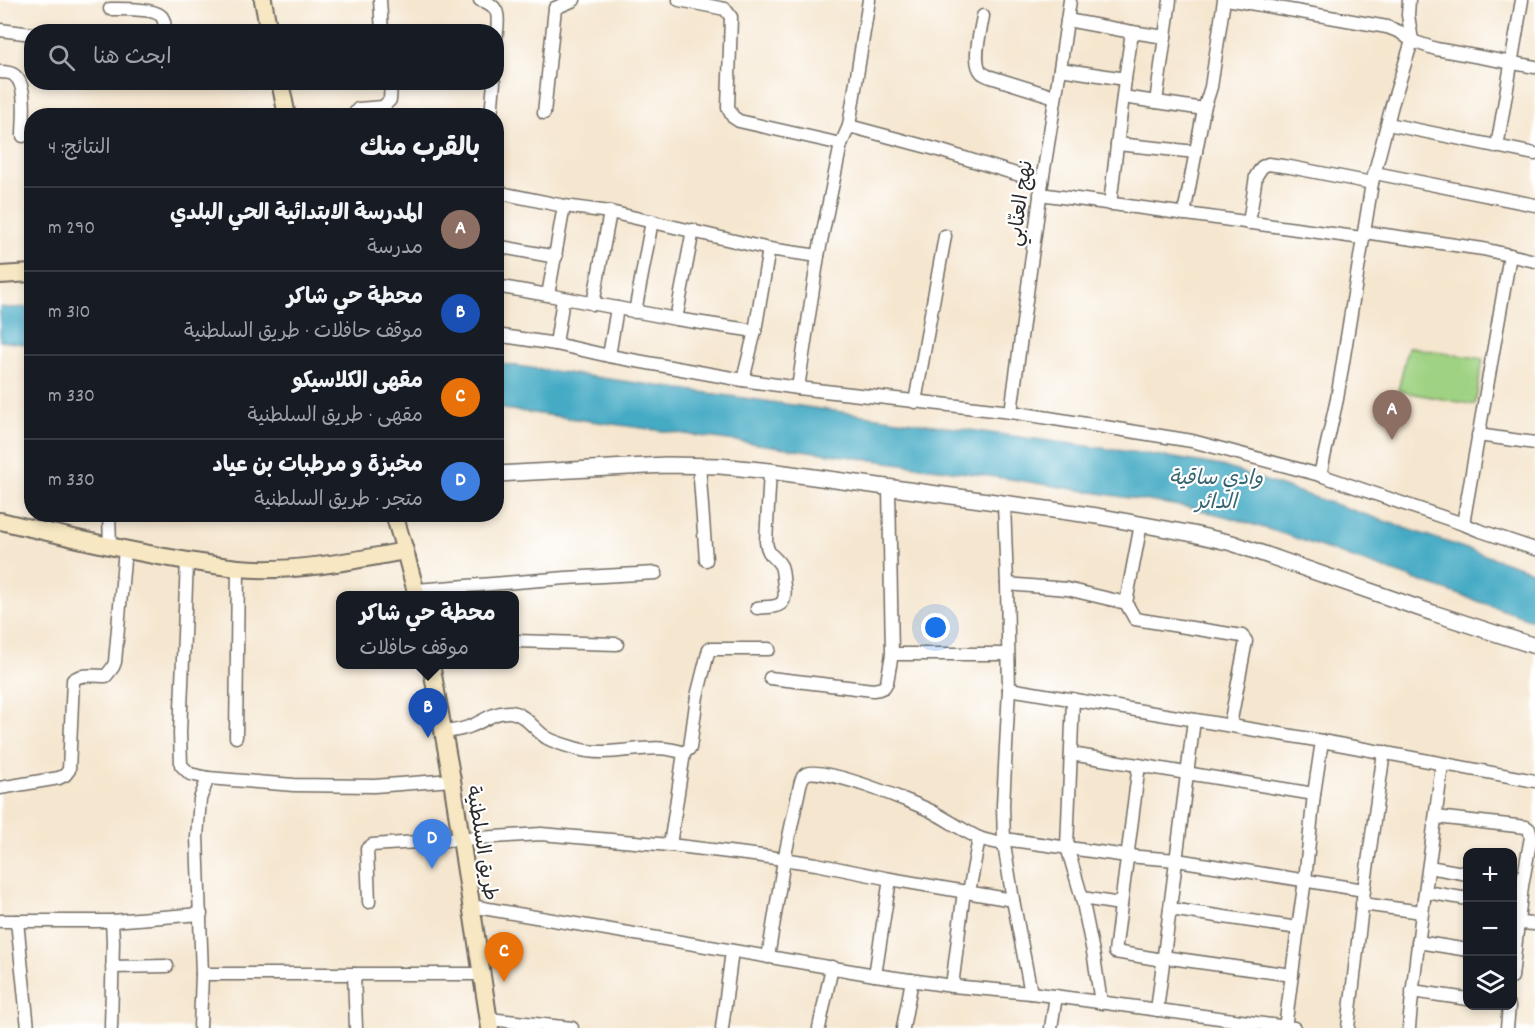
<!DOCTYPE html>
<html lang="ar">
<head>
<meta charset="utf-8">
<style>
  :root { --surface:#171b24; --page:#242831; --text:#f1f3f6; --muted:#9ea1a6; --line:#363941; --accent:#b45309 }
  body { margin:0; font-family:Dekko,"Playpen Sans Arabic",sans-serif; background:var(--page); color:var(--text); direction:rtl }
  .controls { position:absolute; right:18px; bottom:18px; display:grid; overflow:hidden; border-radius:12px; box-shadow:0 3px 9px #0003 }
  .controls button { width:54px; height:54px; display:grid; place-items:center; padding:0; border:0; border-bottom:2px solid var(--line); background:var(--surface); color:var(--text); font:30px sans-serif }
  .you { position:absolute; left:936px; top:628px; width:21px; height:21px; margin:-15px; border:4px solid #fff; border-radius:50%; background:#1a73e8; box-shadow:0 0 0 9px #1a73e833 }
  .badge { display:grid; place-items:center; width:39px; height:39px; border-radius:50%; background:var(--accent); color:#fff; font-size:20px; font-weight:700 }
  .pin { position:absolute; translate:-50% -50px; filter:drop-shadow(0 2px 3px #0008) }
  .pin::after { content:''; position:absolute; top:32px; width:21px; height:18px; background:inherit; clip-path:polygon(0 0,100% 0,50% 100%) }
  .popup { position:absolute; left:336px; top:591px; width:183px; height:78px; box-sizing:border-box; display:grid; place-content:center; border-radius:12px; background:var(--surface); filter:drop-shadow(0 2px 4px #0005); font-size:20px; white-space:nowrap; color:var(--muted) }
  .popup b { font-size:22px; color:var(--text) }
  .popup::after { content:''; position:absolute; left:50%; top:100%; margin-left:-12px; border:12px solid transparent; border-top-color:var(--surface) }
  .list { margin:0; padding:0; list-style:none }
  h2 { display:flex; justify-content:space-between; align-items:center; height:78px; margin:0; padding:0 24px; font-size:26px }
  h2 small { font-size:20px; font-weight:400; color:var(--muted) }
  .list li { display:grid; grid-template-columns:39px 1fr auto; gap:18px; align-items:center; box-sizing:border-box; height:84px; padding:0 24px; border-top:2px solid var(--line) }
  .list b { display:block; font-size:22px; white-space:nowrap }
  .list p { margin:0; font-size:20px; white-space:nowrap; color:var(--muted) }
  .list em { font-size:20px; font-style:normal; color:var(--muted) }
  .icon { flex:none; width:33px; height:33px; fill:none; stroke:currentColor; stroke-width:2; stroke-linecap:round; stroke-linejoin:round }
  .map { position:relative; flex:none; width:1535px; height:1028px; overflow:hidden; direction:ltr }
  .search { position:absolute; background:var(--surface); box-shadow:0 3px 9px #0003; left:24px; top:24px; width:480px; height:66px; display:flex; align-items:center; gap:15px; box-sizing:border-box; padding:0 21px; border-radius:24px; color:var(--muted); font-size:22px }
  .panel { position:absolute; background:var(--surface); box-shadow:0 3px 9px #0003; left:24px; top:108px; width:480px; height:414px; border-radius:24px; direction:rtl }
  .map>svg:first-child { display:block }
  .green { fill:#9fd282; stroke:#657e56; stroke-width:1.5 }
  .water { fill:#44aac4; stroke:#386a78; stroke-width:1.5 }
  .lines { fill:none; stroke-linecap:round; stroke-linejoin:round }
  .minor-casing { stroke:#726c64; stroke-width:15 }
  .tertiary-casing { stroke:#726c64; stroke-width:18 }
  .secondary-casing { stroke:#726c64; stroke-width:20 }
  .minor { stroke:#fff; stroke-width:12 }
  .tertiary { stroke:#fff; stroke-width:15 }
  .secondary { stroke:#f7e8c3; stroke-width:16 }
  .labels { text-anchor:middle; stroke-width:4.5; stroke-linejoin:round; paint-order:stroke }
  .street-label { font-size:20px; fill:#2b2b2b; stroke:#fff }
  .water-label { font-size:21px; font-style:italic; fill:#366470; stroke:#fff }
</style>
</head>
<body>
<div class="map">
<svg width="1535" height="1028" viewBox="0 0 1535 1028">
  <rect width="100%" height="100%" fill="#fff"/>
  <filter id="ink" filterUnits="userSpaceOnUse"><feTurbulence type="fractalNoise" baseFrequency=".0167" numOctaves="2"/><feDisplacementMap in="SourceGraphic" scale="12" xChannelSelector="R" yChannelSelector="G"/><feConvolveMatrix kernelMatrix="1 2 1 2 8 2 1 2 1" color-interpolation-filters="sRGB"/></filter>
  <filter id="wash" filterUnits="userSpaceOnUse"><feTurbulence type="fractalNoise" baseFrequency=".008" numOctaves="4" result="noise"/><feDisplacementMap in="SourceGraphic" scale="24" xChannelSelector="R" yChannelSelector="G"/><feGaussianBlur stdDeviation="1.35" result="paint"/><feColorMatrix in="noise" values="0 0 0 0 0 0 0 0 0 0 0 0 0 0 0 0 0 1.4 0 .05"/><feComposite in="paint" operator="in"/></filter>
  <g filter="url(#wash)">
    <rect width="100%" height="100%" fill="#f5e6cf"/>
    <polygon class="green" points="1408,347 1483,359 1475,405 1398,391"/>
    <g class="water">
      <polygon points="0,307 8,308 31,307 31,345 0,341"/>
      <polygon points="496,363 1019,437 1169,457 1222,466 1535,572 1535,621 1284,534 1228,517 1192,508 1017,480 497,408"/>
    </g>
  </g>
  <g filter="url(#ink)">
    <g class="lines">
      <g class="minor-casing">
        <g id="minor">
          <polyline points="380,0 382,32"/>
          <path d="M480,0C503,6 498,20 496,40"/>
          <polyline points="679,0 725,9 731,17 728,108 733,117 739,121 841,144"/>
          <polyline points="1232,0 1387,27 1400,32 1412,41 1436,49 1535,67"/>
          <path d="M110,9C122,9 156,8 162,17C165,21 165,27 165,32"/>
          <path d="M983,16C981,30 971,62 982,73C984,74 989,77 991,77L1055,97"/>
          <polyline points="1067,20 1132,32 1125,79 1110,204"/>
          <polyline points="0,30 32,34"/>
          <polyline points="1132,32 1165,37"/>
          <polyline points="1060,69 1125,79"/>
          <path d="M0,72C5,72 10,72 14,75C28,85 23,120 23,136"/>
          <polyline points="1123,97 1204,109"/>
          <polyline points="1156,102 1170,0"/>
          <polyline points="544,113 555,8 574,0"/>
          <polyline points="353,116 358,109 383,107 390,100 391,82"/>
          <polyline points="491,116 494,82"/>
          <polyline points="1388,124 1535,154"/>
          <polyline points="849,126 869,0"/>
          <polyline points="1117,144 1196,152"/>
          <polyline points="1497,147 1522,0"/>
          <polyline points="1375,173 1535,205"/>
          <polyline points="496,192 564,206 610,212 769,249 818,256 841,144 849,126 935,149 1042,182"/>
          <polyline points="1040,194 1362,238"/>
          <polyline points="1184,214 1204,109 1211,87 1224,0"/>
          <polyline points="1249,223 1256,176 1262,167 1268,164 1290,167 1372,183"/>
          <polyline points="693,230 676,319 755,331 769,249"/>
          <polyline points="1364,232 1483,249 1535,261"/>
          <polyline points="496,246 556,257"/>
          <polyline points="496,286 548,295 564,206"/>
          <polyline points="548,295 676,319"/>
          <polyline points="593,304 610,212"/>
          <polyline points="635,312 652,221"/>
          <polyline points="496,335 556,344 609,356 743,380 798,388 1011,412 1192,441 1320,475 1337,399 1372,183 1392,105 1412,41 1408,15 1409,0"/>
          <polyline points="556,344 563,299"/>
          <polyline points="609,356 617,308"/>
          <polyline points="743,380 755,331"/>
          <polyline points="798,388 818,256"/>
          <polyline points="915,402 945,236"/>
          <polyline points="1011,412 1042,182 1060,69 1070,0"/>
          <polyline points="1478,435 1535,443"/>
          <polyline points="699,465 706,560"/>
          <polyline points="1320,475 1463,524 1478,530 1535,549"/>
          <polyline points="1004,504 1007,584 1009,689 1003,805 1004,844 1013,900 1031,993"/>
          <polyline points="109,514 110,546"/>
          <polyline points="1463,524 1510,255"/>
          <polyline points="187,561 180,733 181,765 190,774 208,778"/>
          <polyline points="1007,584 1067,589 1126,603 1135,619 1242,636 1246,641 1230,725"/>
          <polyline points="416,590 566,578 656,573"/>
          <polyline points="1126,603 1141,524"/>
          <path d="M757,608C775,606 788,609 784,586C783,580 783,572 781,566C775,555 768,557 766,542L770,471"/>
          <polyline points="515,641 617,644"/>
          <polyline points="892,654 1008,654"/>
          <polyline points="770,678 873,690 879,689 884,687 887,682 892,654 889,488"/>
          <polyline points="1009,689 1322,741 1535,781"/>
          <polyline points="1073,699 1067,847 1082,898 1094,957 1101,1003"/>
          <path d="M444,732C452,731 462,730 471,726C484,721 495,711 510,712C525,713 535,731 547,738C556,743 568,746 578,749C613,759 651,740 684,753L670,845"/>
          <polyline points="236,737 238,568"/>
          <polyline points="684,753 690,748 697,696 709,649 769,649"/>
          <polyline points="1071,754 1314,794"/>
          <polyline points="1139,765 1115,952 1163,960"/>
          <path d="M0,788L59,778L65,775L69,770L73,680C81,673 95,676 106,676L113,667L115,662L125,549"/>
          <polyline points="1436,817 1526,827 1529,829 1531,837 1522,886 1512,977"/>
          <polyline points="1004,839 1127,856 1177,860 1364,890"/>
          <polyline points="1429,867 1468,874"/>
          <polyline points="969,892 979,838"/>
          <polyline points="1426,892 1468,899"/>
          <polyline points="1082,898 1120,904"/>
          <polyline points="369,902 367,849 372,845 541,834 670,845 762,856 816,864 890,879 1013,900"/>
          <polyline points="1362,904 1422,912"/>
          <polyline points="471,906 875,975 952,986 1031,993 1294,1028"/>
          <polyline points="1170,909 1298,928"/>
          <polyline points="0,921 17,921 28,1028"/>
          <polyline points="17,921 112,921 201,914"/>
          <polyline points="1519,923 1535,924"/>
          <polyline points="1418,942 1468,950"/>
          <path d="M768,957L784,860L799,790C800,785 801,777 806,774C820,765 916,803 933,812C948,820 962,830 977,837C985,841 995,842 1004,844"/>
          <polyline points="1163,957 1292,975"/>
          <polyline points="112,967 167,966"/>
          <polyline points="202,974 482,974"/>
          <polyline points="354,974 356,1028"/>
          <polyline points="875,975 890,879"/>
          <polyline points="952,986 964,891"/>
          <polyline points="1412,991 1468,999"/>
          <polyline points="1157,1010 1194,720"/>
          <polyline points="489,1019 572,1028"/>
          <polyline points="111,1028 113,942 112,921"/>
          <polyline points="200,1028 202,974 197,837 200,799 208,778 294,785 374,786 452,780"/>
          <polyline points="722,1028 732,951"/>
          <polyline points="819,1028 832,967"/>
          <polyline points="903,1028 912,980"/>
          <polyline points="1051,1028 1056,996"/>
          <polyline points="1285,1028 1298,928 1305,880 1314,794 1322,741"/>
          <polyline points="1348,1028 1364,890 1384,752"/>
          <path d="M1409,1028C1416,940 1432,852 1442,764"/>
          <polyline points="1507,1028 1509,1006"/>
        </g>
      </g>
      <g class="tertiary-casing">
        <polyline id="tertiary" points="496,474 666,465 720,466 770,471 1097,516 1193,534 1232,543 1433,613 1535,646"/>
      </g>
      <g class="secondary-casing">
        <g id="secondary">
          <polyline points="263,0 269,32"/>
          <polyline points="280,82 287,116"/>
          <polyline points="0,275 32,273"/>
          <polyline points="394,514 405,551 417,596"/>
          <path d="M0,521C78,539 157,559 238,568C292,573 352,561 405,551"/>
          <polyline points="431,664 452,780 490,1028"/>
        </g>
      </g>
      <use href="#minor" class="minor"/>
      <use href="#tertiary" class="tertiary"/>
      <use href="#secondary" class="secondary"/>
    </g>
  </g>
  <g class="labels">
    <g class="street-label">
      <text transform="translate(1019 203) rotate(-82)" y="7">نهج العنّابي</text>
      <text transform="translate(483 843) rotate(81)" y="7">طريق السلطنية</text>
    </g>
    <g class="water-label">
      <text x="1216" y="484">وادي ساقية<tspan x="1216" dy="24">الدائر</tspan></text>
    </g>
  </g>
</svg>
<div class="controls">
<button>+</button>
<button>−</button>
<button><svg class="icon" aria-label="layers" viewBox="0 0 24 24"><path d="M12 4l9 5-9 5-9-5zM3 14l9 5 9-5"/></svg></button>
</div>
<div class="you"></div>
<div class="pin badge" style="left:1392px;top:440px;background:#8d6e63">A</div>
<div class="pin badge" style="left:428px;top:738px;background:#1a4fb4">B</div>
<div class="popup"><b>محطة حي شاكر</b>موقف حافلات</div>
<div class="pin badge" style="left:504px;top:982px;background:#e8710a">C</div>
<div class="pin badge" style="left:432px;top:869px;background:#3f7fe0">D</div>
<div class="search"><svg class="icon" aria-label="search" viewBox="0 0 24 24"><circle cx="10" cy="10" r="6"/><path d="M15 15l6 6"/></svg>ابحث هنا</div>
<section class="panel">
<h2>بالقرب منك<small>النتائج: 4</small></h2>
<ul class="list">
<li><span class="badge" style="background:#8d6e63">A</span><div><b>المدرسة الابتدائية الحي البلدي</b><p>مدرسة</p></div><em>290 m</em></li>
<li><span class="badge" style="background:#1a4fb4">B</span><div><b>محطة حي شاكر</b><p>موقف حافلات · طريق السلطنية</p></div><em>310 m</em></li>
<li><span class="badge" style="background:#e8710a">C</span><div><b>مقهى الكلاسيكو</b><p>مقهى · طريق السلطنية</p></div><em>330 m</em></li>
<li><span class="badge" style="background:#3f7fe0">D</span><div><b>مخبزة و مرطبات بن عياد</b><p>متجر · طريق السلطنية</p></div><em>330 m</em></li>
</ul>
</section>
</div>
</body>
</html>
